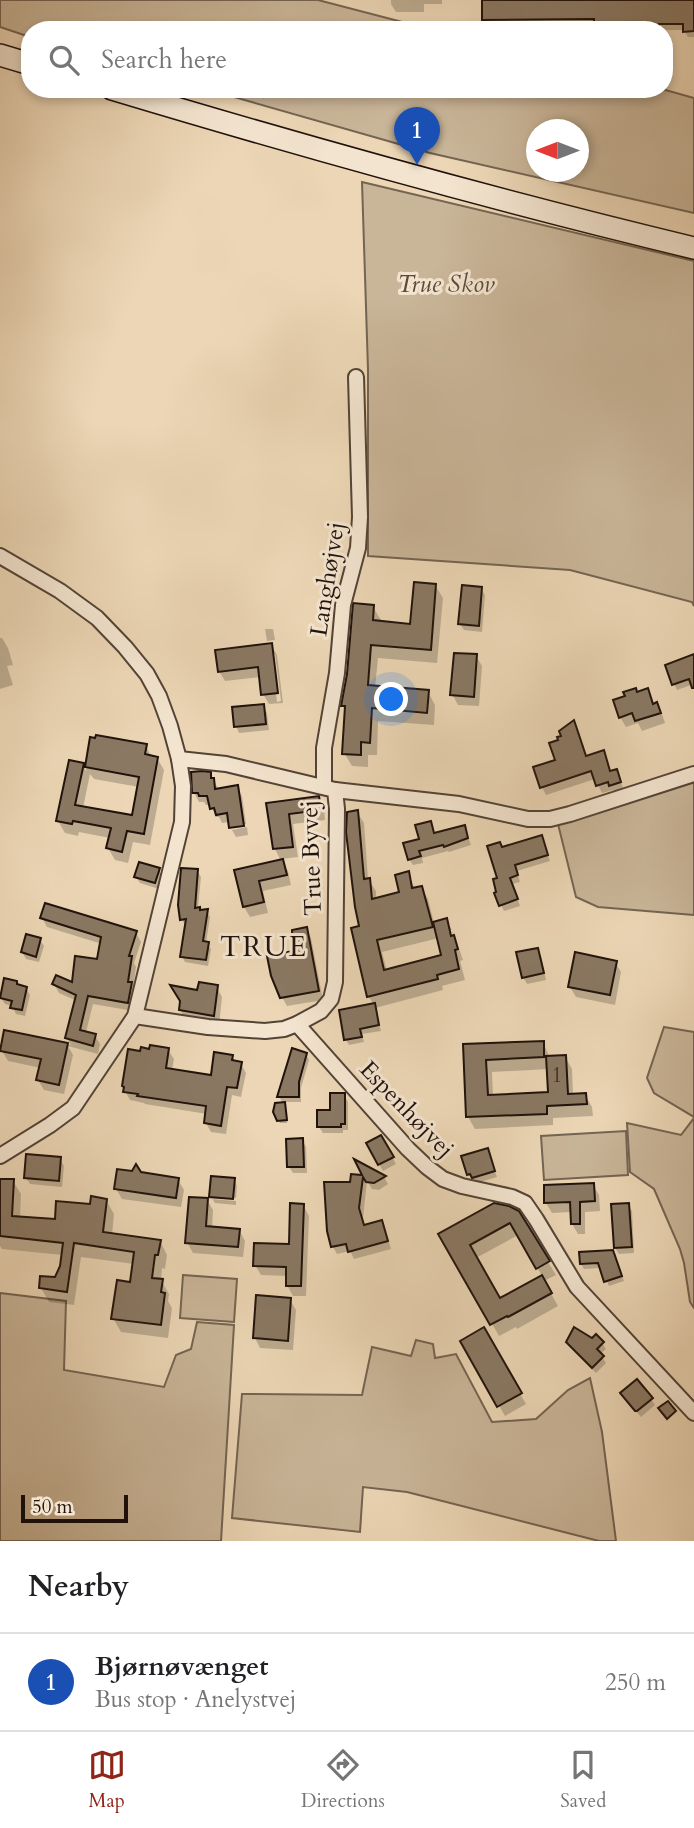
<!DOCTYPE html>
<html lang="en">
<head>
<meta charset="utf-8">
<style>
  :root { --surface:#fff; --page:#f2f2f2; --text:#202124; --muted:#757577; --line:#e0e0e0; --accent:#8f2418 }
  body { margin:0; font-family:Cardo,serif; background:var(--page); color:var(--text) }
  .compass { position:absolute; left:526px; top:119px; width:63px; height:63px; border-radius:50%; background:var(--surface); box-shadow:0 4px 10px #0003; rotate:270deg }
  .scale { position:absolute; left:21px; bottom:18px; width:107px; box-sizing:border-box; padding-left:7px; border:4px solid #20120b; border-top:0; font-size:19px; line-height:24px; white-space:nowrap; color:#20120b; -webkit-text-stroke:5px #f3e4cf; paint-order:stroke }
  .you { position:absolute; left:392px; top:700px; width:24px; height:24px; margin:-18px; border:5px solid #fff; border-radius:50%; background:#1a73e8; box-shadow:0 0 0 10px #1a73e833 }
  .badge { display:grid; place-items:center; width:46px; height:46px; border-radius:50%; background:var(--accent); color:#fff; font-size:23px; font-weight:700 }
  .pin { position:absolute; translate:-50% -58px; filter:drop-shadow(0 2px 4px #0008) }
  .pin::after { content:''; position:absolute; top:37px; width:24px; height:21px; background:inherit; clip-path:polygon(0 0,100% 0,50% 100%) }
  .list { margin:0; padding:0; list-style:none }
  h2 { display:flex; justify-content:space-between; align-items:center; height:91px; margin:0; padding:0 28px; font-size:30px }
  h2 small { font-size:23px; font-weight:400; color:var(--muted) }
  .list li { display:grid; grid-template-columns:46px 1fr auto; gap:21px; align-items:center; box-sizing:border-box; height:98px; padding:0 28px; border-top:2px solid var(--line) }
  .list b { display:block; font-size:26px; white-space:nowrap }
  .list p { margin:0; font-size:23px; white-space:nowrap; color:var(--muted) }
  .list em { font-size:23px; font-style:normal; color:var(--muted) }
  .icon { flex:none; width:38px; height:38px; fill:none; stroke:currentColor; stroke-width:2; stroke-linecap:round; stroke-linejoin:round }
  .map { position:relative; flex:none; width:694px; height:1541px; overflow:hidden }
  .search { position:absolute; background:var(--surface); box-shadow:0 4px 10px #0003; left:21px; right:21px; top:21px; height:77px; display:flex; align-items:center; gap:18px; box-sizing:border-box; padding:0 24px; border-radius:28px; color:var(--muted); font-size:26px }
  .sheet { height:189px; background:var(--surface) }
  nav { display:flex; justify-content:space-around; align-items:center; box-sizing:border-box; height:98px; border-top:2px solid var(--line); background:var(--surface); font-size:19px; color:var(--muted) }
  nav a { display:grid; justify-items:center; gap:4px }
  nav .on { color:var(--accent) }
  .map>svg:first-child { display:block }
  .green { fill:#c9b598; stroke:#746452; stroke-width:2; fill-rule:evenodd }
  .shadow { fill:#0003; fill-rule:evenodd }
  .building { fill:#8a7863; stroke:#20120b; stroke-width:2 }
  .lines { fill:none; stroke-linecap:round; stroke-linejoin:round }
  .street-casing { stroke:#534336; stroke-width:18 }
  .secondary-casing { stroke:#20120b; stroke-width:24 }
  .street { stroke:#f3e4cf; stroke-width:14 }
  .secondary { stroke:#f3e4cf; stroke-width:21 }
  .labels { text-anchor:middle; stroke-width:6; stroke-linejoin:round; paint-order:stroke }
  .number-label { font-size:21px; fill:#3a2c21 }
  .park-label { font-size:24px; font-style:italic; fill:#5b4b3c; stroke:#f3e4cf }
  .street-label { font-size:24px; fill:#20120b; stroke:#f3e4cf }
  .quarter-label { font-size:28px; letter-spacing:2px; fill:#20120b; stroke:#f3e4cf }
</style>
</head>
<body>
<div class="map">
<svg width="694" height="1541" viewBox="0 0 694 1541">
  <rect width="100%" height="100%" fill="#ecd6b5"/>
  <filter id="stains"><feTurbulence type="fractalNoise" baseFrequency=".00286" numOctaves="4"/><feColorMatrix values="0 0 0 0 .2 0 0 0 0 .09 0 0 0 0 .02 0 0 0 .5 -.17"/></filter>
  <radialGradient id="worn" r=".72"><stop offset=".6" stop-color="#630" stop-opacity="0"/><stop offset="1" stop-color="#630" stop-opacity=".3"/></radialGradient>
  <g class="green">
    <polygon points="0,0 318,0 433,30 30,30 30,37 0,27"/>
    <path d="M206,89H662L694,98V213L430,153ZM536,130H578V172H536Z"/>
    <polygon points="362,182 694,261 694,606 692,602 570,570 368,556 368,370"/>
    <polygon points="694,782 694,915 598,907 576,897 558,824"/>
    <polygon points="664,1027 694,1032 694,1117 654,1093 647,1078"/>
    <polygon points="694,1118 694,1308 690,1302 684,1263 680,1249 654,1189 630,1172 627,1123 681,1135"/>
    <polygon points="626,1131 628,1175 544,1180 541,1136"/>
    <polygon points="183,1275 237,1279 234,1322 180,1318"/>
    <polygon points="0,1293 66,1301 64,1370 164,1387 176,1355 191,1349 197,1322 234,1325 221,1541 0,1541"/>
    <polygon points="416,1340 433,1344 435,1358 456,1354 492,1422 536,1419 568,1390 590,1378 602,1432 616,1541 599,1541 407,1492 363,1487 360,1532 232,1518 242,1394 362,1395 372,1347 411,1356"/>
  </g>
  <g class="shadow">
    <polygon points="391,0 442,0 442,4 424,4 424,12 396,12 391,4"/>
    <polygon points="484,0 694,0 694,37 688,37 684,30 598,30 595,25 488,26 484,19"/>
    <polygon points="435,585 443,598 437,663 378,658 375,688 428,692 435,705 434,725 378,721 377,755 368,755 368,767 352,766 344,753 346,711 343,705 373,607 381,620 380,623 412,625"/>
    <polygon points="481,589 485,595 482,632 464,630 460,624"/>
    <polygon points="265,629 273,629 275,640 267,641"/>
    <polygon points="0,638 2,638 8,648 13,665 7,666 13,685 0,689"/>
    <path d="M271,645L277,655L283,703L269,704L263,694L261,677L225,681L219,671ZM272,654H275L281,701L277,702Z"/>
    <polygon points="476,656 482,666 479,706 458,705 452,694"/>
    <polygon points="694,656 694,684 677,690 674,684"/>
    <polygon points="647,690 654,705 656,704 662,714 665,723 642,731 638,723 626,727 620,717 637,694"/>
    <polygon points="263,706 267,713 269,730 239,733 236,726"/>
    <polygon points="574,722 578,729 587,757 603,753 611,773 616,771 624,790 615,793 613,790 602,793 595,779 546,795 542,787 557,761 560,741"/>
    <path d="M92,739L146,746L152,758H157L164,770L150,845L133,842L128,863L115,860L108,848L110,838L79,832L78,836L65,833L58,821L83,765L86,771ZM90,774L94,779L139,787L133,817L83,808Z"/>
    <polygon points="210,774 219,790 237,787 242,796 246,824 232,826 232,829 230,822 222,823 219,817 216,817 211,805 206,805 204,802 199,802 194,793"/>
    <polygon points="318,798 324,808 325,820 293,824 298,857 281,859 288,871 291,885 263,891 268,913 250,917 244,907 236,872 281,861 275,849 268,804"/>
    <path d="M357,812L364,823L368,879L376,891V900L402,894L408,873L415,889L421,888L428,899L434,923L446,920L453,932L463,960L460,961L465,980L442,986L443,990L375,1008L381,1031L362,1034L364,1042L349,1045L346,1040L341,1011L374,1005L369,997L353,929L361,927ZM448,930H452L455,944L452,945ZM439,938L443,956L387,971L382,952Z"/>
    <polygon points="430,823 435,835 464,827 471,845 449,852 448,851 422,858 423,863 413,865 409,859"/>
    <polygon points="247,827 248,835 236,837 232,830"/>
    <polygon points="541,837 550,861 517,871 520,882 512,884 520,906 504,911 501,905 499,879"/>
    <polygon points="159,870 162,876 159,889 140,883 136,877"/>
    <polygon points="197,871 201,877 198,908 200,912 207,911 210,917 206,943 211,949 208,966 185,962 182,956 187,925 185,925 182,919"/>
    <polygon points="42,918 136,933 141,942 134,963 136,967 133,988 136,992 133,1011 93,1004 86,1032 95,1036 100,1044 98,1054 68,1046 73,1055 64,1094 44,1090 38,1080 41,1068 8,1061 2,1051 6,1032 71,1045 67,1038 77,1001 59,993 54,984 74,984 99,961 102,944 47,927"/>
    <polygon points="306,929 311,938 323,1000 287,1006 282,997"/>
    <polygon points="40,940 44,946 39,962 26,959 22,952"/>
    <polygon points="537,950 541,956 546,980 527,984 523,977"/>
    <polygon points="615,962 621,972 615,1005 576,997 570,987"/>
    <polygon points="216,986 222,997 219,1025 186,1020 180,1010 199,992"/>
    <polygon points="18,987 26,988 30,995 25,1016 16,1014 12,1006 5,1004 1,998"/>
    <path d="M543,1042L550,1058L565,1057L572,1069L573,1095H585L592,1107L593,1116L553,1118V1125L475,1129L468,1117L464,1046ZM549,1069L550,1093L493,1096L492,1072Z"/>
    <polygon points="168,1050 174,1059 172,1070 212,1077 232,1056 236,1063 241,1064 246,1073 241,1097 232,1095 226,1134 211,1132 206,1123 207,1114 145,1104 144,1103 130,1100 125,1091 142,1053"/>
    <polygon points="306,1054 309,1060 301,1088 301,1102 283,1102 286,1106 287,1123 280,1123 275,1112 283,1104 279,1096"/>
    <polygon points="344,1095 348,1102 348,1130 343,1130 343,1133 323,1133 319,1127 332,1112"/>
    <polygon points="381,1137 396,1164 383,1171 368,1144"/>
    <polygon points="302,1140 306,1147 307,1173 293,1173 289,1167"/>
    <polygon points="487,1150 497,1177 477,1183 474,1179 472,1180 469,1174"/>
    <polygon points="60,1159 64,1166 62,1187 30,1184 26,1178"/>
    <polygon points="358,1163 384,1177 388,1184 379,1190 372,1189 367,1181 363,1218 365,1227 381,1222 385,1230 391,1249 354,1259 350,1251 337,1254 333,1247 329,1230 351,1183 352,1176 365,1177"/>
    <polygon points="140,1173 178,1180 184,1190 181,1207 122,1199 116,1189"/>
    <polygon points="234,1179 237,1186 236,1198 212,1196 212,1199 236,1201 236,1205 215,1203 211,1197"/>
    <polygon points="0,1180 13,1181 21,1194 20,1218 56,1221 106,1200 114,1214 112,1235 160,1241 167,1255 165,1269 162,1268 161,1280 169,1294 168,1301 172,1308 168,1338 121,1332 113,1318 131,1284 134,1264 81,1257 74,1305 49,1302 41,1288 56,1278 62,1267 63,1255 2,1249 0,1246"/>
    <polygon points="593,1185 599,1195 600,1211 585,1212 585,1234 578,1234 572,1224 572,1212 552,1213 546,1203"/>
    <polygon points="207,1200 213,1210 212,1228 239,1230 245,1241 243,1257 193,1253 187,1242"/>
    <polygon points="303,1205 309,1216 306,1296 293,1296 287,1285 288,1276 261,1275 255,1265 291,1246"/>
    <polygon points="628,1205 632,1211 634,1253 619,1254 615,1248"/>
    <path d="M517,1212L556,1275L544,1281L558,1306L517,1329L516,1327L499,1336L441,1234ZM518,1235H519L542,1276L499,1300L476,1258Z"/>
    <polygon points="615,1257 624,1281 609,1286 601,1268 584,1269 581,1264"/>
    <polygon points="290,1300 296,1310 293,1350 260,1348 255,1338"/>
    <polygon points="483,1329 526,1404 505,1416 462,1341"/>
    <polygon points="592,1340 602,1343 606,1349 600,1354 606,1363 596,1373 571,1348 568,1342"/>
    <polygon points="651,1399 655,1405 641,1417 626,1400"/>
  </g>
  <g class="building">
    <polygon points="482,0 694,0 694,31 683,32 683,24 659,24 659,30 612,30 612,26 594,26 594,19 482,20"/>
    <polygon points="414,582 436,584 431,650 371,645 368,685 429,690 427,713 372,708 370,743 361,742 361,755 342,754 345,706 341,706 347,674 353,603 374,605 373,620 410,624"/>
    <polygon points="462,585 482,587 479,626 458,624"/>
    <polygon points="272,643 278,693 261,695 258,667 218,672 215,650"/>
    <polygon points="454,653 477,654 474,697 450,695"/>
    <polygon points="694,654 694,688 692,688 689,679 672,685 665,665"/>
    <polygon points="636,688 637,692 648,688 653,704 657,702 661,713 635,721 632,713 619,718 613,700 625,696 623,692"/>
    <polygon points="264,704 266,724 234,727 232,707"/>
    <polygon points="574,720 586,756 604,750 610,771 617,769 621,782 609,786 608,782 596,786 591,771 540,788 533,767 555,760 549,743 558,740 557,737 561,736 559,731"/>
    <polygon points="96,735 147,744 145,754 158,757 144,834 127,831 122,852 106,848 111,828 73,821 72,824 56,821 69,760 84,763 75,805 132,815 139,777 85,767 90,737 95,738"/>
    <polygon points="202,771 211,772 211,778 214,778 215,789 238,785 244,826 229,828 227,813 216,815 214,808 210,809 207,796 199,796 198,793 192,793 191,772"/>
    <polygon points="319,796 321,810 289,814 293,847 273,849 266,803"/>
    <polygon points="358,810 364,879 370,878 372,899 399,892 395,875 409,871 412,888 422,886 433,927 377,940 384,970 441,955 433,922 447,918 451,936 454,935 458,949 455,950 459,969 437,975 438,979 367,997 351,928 359,926 355,907 346,832 347,812"/>
    <polygon points="431,821 434,833 465,825 468,838 444,847 443,845 419,851 421,856 408,860 403,843 419,839 415,825"/>
    <polygon points="542,835 548,855 515,865 518,875 510,878 518,899 499,906 494,893 496,892 493,879 497,878 487,846 500,842 502,847"/>
    <polygon points="283,859 287,875 259,881 264,902 243,907 234,870"/>
    <polygon points="139,862 160,868 155,883 134,877"/>
    <polygon points="181,868 198,869 195,908 200,907 200,910 208,909 203,941 209,942 206,960 180,957 186,919 180,920 178,905"/>
    <polygon points="45,903 137,931 129,956 132,956 128,982 132,982 128,1003 88,996 80,1030 96,1034 93,1046 65,1038 76,995 52,984 56,975 72,982 75,956 97,959 101,937 40,918"/>
    <polygon points="307,927 319,991 280,998 271,976 267,956 293,951 292,930"/>
    <polygon points="26,934 41,938 36,957 21,952"/>
    <polygon points="538,948 544,973 522,978 516,952"/>
    <polygon points="575,952 617,961 610,995 568,987"/>
    <polygon points="4,978 17,981 17,984 27,987 22,1010 10,1008 12,1001 0,998"/>
    <polygon points="199,982 218,985 214,1016 179,1010 180,1001 170,985 197,990"/>
    <polygon points="375,1003 379,1025 360,1029 362,1037 344,1040 339,1010"/>
    <polygon points="4,1030 68,1043 59,1085 36,1080 41,1059 0,1051"/>
    <polygon points="544,1041 544,1057 486,1060 488,1095 548,1092 546,1056 566,1055 568,1094 586,1093 587,1104 547,1106 547,1114 466,1117 463,1044"/>
    <polygon points="150,1045 169,1048 166,1068 211,1075 214,1052 233,1055 232,1060 242,1062 237,1088 227,1087 221,1126 204,1123 206,1106 137,1096 138,1094 123,1092 124,1087 122,1086 128,1049 140,1051 141,1047 149,1049"/>
    <polygon points="292,1048 307,1053 299,1082 299,1097 277,1097"/>
    <polygon points="330,1093 345,1093 345,1124 341,1124 341,1127 317,1127 317,1110 330,1110"/>
    <polygon points="285,1102 287,1120 277,1121 273,1112 275,1103"/>
    <polygon points="381,1135 394,1157 378,1165 366,1143"/>
    <polygon points="303,1138 304,1167 287,1167 286,1139"/>
    <polygon points="488,1148 495,1171 472,1178 470,1174 467,1175 461,1156"/>
    <polygon points="26,1154 61,1157 59,1181 24,1178"/>
    <polygon points="354,1159 386,1176 374,1183 366,1182 363,1177 359,1208 364,1225 382,1220 388,1241 348,1252 346,1244 331,1247 327,1231 324,1182 350,1182 351,1174 362,1175"/>
    <polygon points="136,1164 141,1172 179,1178 176,1198 114,1189 117,1169 132,1171"/>
    <polygon points="211,1176 235,1178 233,1199 209,1197"/>
    <polygon points="0,1179 14,1179 12,1216 55,1219 56,1201 90,1204 91,1196 107,1199 103,1232 161,1240 158,1255 155,1255 152,1278 163,1279 161,1292 165,1293 161,1325 111,1319 117,1280 130,1282 134,1252 74,1243 67,1292 39,1288 40,1276 55,1277 60,1266 63,1243 0,1236"/>
    <polygon points="594,1183 595,1201 580,1202 580,1224 571,1224 570,1202 544,1203 544,1185"/>
    <polygon points="189,1197 208,1198 206,1226 240,1229 238,1247 185,1243"/>
    <polygon points="290,1203 304,1204 301,1286 286,1286 286,1267 253,1266 254,1243 289,1244"/>
    <polygon points="494,1203 509,1206 519,1211 550,1261 536,1269 510,1223 470,1245 500,1298 542,1275 552,1293 508,1317 507,1316 490,1325 438,1234"/>
    <polygon points="629,1203 632,1247 614,1248 611,1204"/>
    <polygon points="613,1250 622,1276 604,1282 598,1263 580,1264 579,1252"/>
    <polygon points="256,1295 291,1298 288,1341 253,1338"/>
    <polygon points="484,1327 522,1393 497,1407 460,1341"/>
    <polygon points="574,1327 592,1338 596,1334 604,1342 597,1349 604,1356 592,1368 566,1342"/>
    <polygon points="637,1379 653,1398 637,1411 635,1411 620,1393"/>
    <polygon points="668,1401 676,1411 667,1419 658,1408"/>
  </g>
  <g class="lines">
    <g class="street-casing">
      <g id="street">
        <polyline points="0,556 60,591 97,618 125,647 147,674 159,696 170,726 179,759 183,786 182,822 135,1016 73,1108 50,1125 0,1156"/>
        <polyline points="324,786 324,748 337,673 343,605 358,548 360,517 356,377"/>
        <polyline points="335,790 459,804 528,819 550,819 570,814 694,774"/>
        <polyline points="135,1016 208,1027 265,1031 284,1029 297,1024 321,1011 331,999 335,982 337,809 335,790 226,764 179,759"/>
        <polyline points="297,1024 408,1149 427,1167 443,1179 462,1186 512,1197 525,1203 536,1219 577,1287 694,1413"/>
      </g>
    </g>
    <g class="secondary-casing">
      <g id="secondary">
        <polyline points="0,55 30,64"/>
        <path d="M112,89C305,147 498,201 694,248"/>
      </g>
    </g>
    <use href="#street" class="street"/>
    <use href="#secondary" class="secondary"/>
  </g>
  <g class="labels">
    <g class="number-label">
      <text x="557" y="1082">1</text>
    </g>
    <g class="park-label">
      <text x="446" y="292">True Skov</text>
    </g>
    <g class="street-label">
      <text transform="translate(327 579) rotate(-81)" y="8">Langhøjvej</text>
      <text transform="translate(311 858) rotate(-92)" y="8">True Byvej</text>
      <text transform="translate(407 1109) rotate(46)" y="8">Espenhøjvej</text>
    </g>
    <g class="quarter-label">
      <text x="264" y="956">TRUE</text>
    </g>
  </g>
  <rect width="100%" height="100%" filter="url(#stains)"/>
  <rect width="100%" height="100%" fill="url(#worn)"/>
</svg>
<svg class="compass" viewBox="-18 -18 36 36"><path d="M0-13l5 13h-10z" fill="#e53935"/><path d="M0 13l5-13h-10z" fill="#757577"/></svg>
<div class="scale">50 m</div>
<div class="you"></div>
<div class="pin badge" style="left:417px;top:165px;background:#1a4fb4">1</div>
<div class="search"><svg class="icon" aria-label="search" viewBox="0 0 24 24"><circle cx="10" cy="10" r="6"/><path d="M15 15l6 6"/></svg>Search here</div>
</div>
<section class="sheet">
<h2>Nearby<small></small></h2>
<ul class="list">
<li><span class="badge" style="background:#1a4fb4">1</span><div><b>Bjørnøvænget</b><p>Bus stop · Anelystvej</p></div><em>250 m</em></li>
</ul>
</section>
<nav>
<a class="on"><svg class="icon" aria-label="map" viewBox="0 0 24 24"><path d="M3 6l6-2 6 2 6-2v14l-6 2-6-2-6 2zM9 4v14M15 6v14"/></svg>Map</a>
<a><svg class="icon" aria-label="directions" viewBox="0 0 24 24"><path d="M12 3l9 9-9 9-9-9zM9 14v-3h6M13 9l2 2-2 2"/></svg>Directions</a>
<a><svg class="icon" aria-label="saved" viewBox="0 0 24 24"><path d="M7 4h10v16l-5-4-5 4z"/></svg>Saved</a>
</nav>
</body>
</html>
